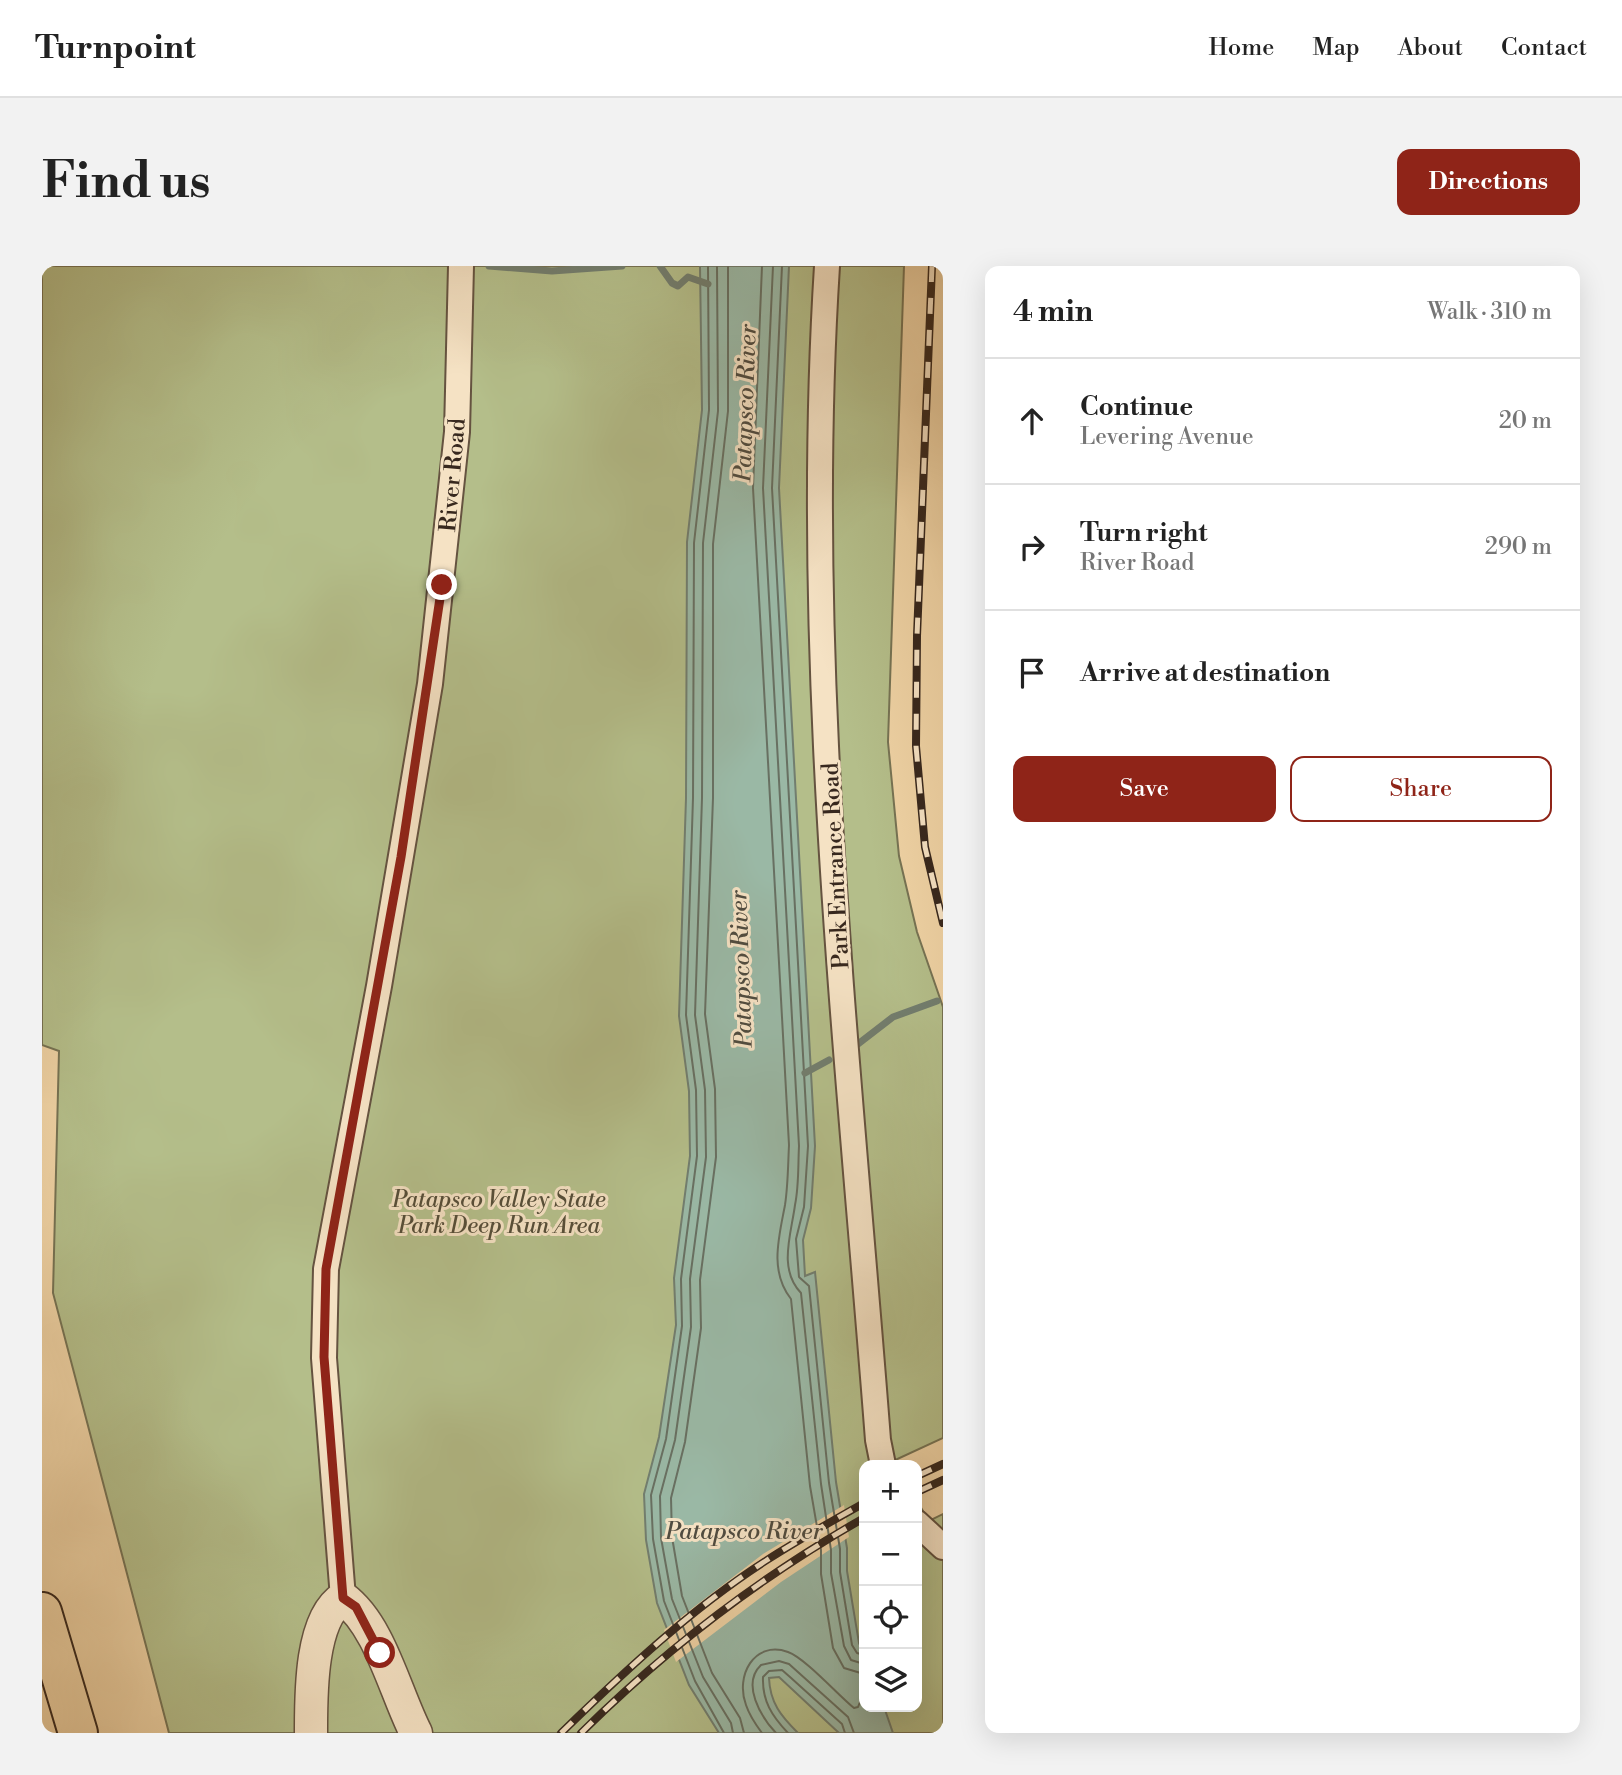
<!DOCTYPE html>
<html lang="en">
<head>
<meta charset="utf-8">
<style>
  :root { --surface:#fff; --page:#f2f2f2; --text:#222; --muted:#767676; --line:#e0e0e0; --accent:#8f2418 }
  body { margin:0; font-family:"Libre Bodoni",serif; background:var(--page); color:var(--text) }
  .controls { position:absolute; right:21px; bottom:21px; display:grid; overflow:hidden; border-radius:14px; box-shadow:0 7px 28px #0002 }
  .controls button { width:63px; height:63px; display:grid; place-items:center; padding:0; border:0; border-bottom:2px solid var(--line); background:var(--surface); color:var(--text); font:35px sans-serif }
  .stop { position:absolute; width:21px; height:21px; margin:-16px; border:5px solid #8f2418; border-radius:50%; background:#fff }
  .stop.end { background:#8f2418; border-color:#fff; box-shadow:0 2px 7px #0008 }
  .list { margin:0; padding:0; list-style:none }
  h2 { display:flex; justify-content:space-between; align-items:center; height:91px; margin:0; padding:0 28px; font-size:30px }
  h2 small { font-size:23px; font-weight:400; color:var(--muted) }
  .list li { display:grid; grid-template-columns:46px 1fr auto; gap:21px; align-items:center; box-sizing:border-box; height:126px; padding:0 28px; border-top:2px solid var(--line) }
  .list b { display:block; font-size:26px; white-space:nowrap }
  .list p { margin:0; font-size:23px; white-space:nowrap; color:var(--muted) }
  .list em { font-size:23px; font-style:normal; color:var(--muted) }
  .actions { display:flex; gap:14px; padding:21px 28px }
  .actions a { flex:1; padding:16px 0; border:2px solid var(--accent); border-radius:14px; text-align:center; font-size:24px; color:var(--accent) }
  .actions .main { background:var(--accent); color:#fff }
  .icon { flex:none; width:38px; height:38px; fill:none; stroke:currentColor; stroke-width:2; stroke-linecap:round; stroke-linejoin:round }
  .map { position:relative; flex:none; width:901px; height:1467px; overflow:hidden; border-radius:14px }
  header { display:flex; align-items:center; gap:42px; box-sizing:border-box; height:98px; padding:0 35px; background:var(--surface); border-bottom:2px solid var(--line) }
  header strong { font-size:33px }
  nav { display:flex; gap:38px; margin-inline-start:auto; font-size:24px }
  .intro { display:flex; align-items:center; justify-content:space-between; box-sizing:border-box; height:168px; padding:0 42px }
  h1 { margin:0; font-size:49px }
  .button { padding:18px 32px; border-radius:14px; background:var(--accent); color:#fff; font-size:24px; font-weight:700 }
  main { display:flex; gap:42px; padding:0 42px }
  aside { flex:1; background:var(--surface); border-radius:14px; box-shadow:0 7px 28px #0002 }
  .map>svg:first-child { display:block }
  .green { fill:#b4be8a; stroke:#767354; stroke-width:2 }
  .water { fill:#9ab8a5; stroke:#727e6f; stroke-width:2 }
  .pier { fill:#efd3a5 }
  .lines { fill:none; stroke-linecap:round; stroke-linejoin:round }
  .shore { stroke:#687062; stroke-width:2 }
  .stream { stroke:#727e6f; stroke-width:7 }
  .minor-casing { stroke:#655340; stroke-width:28 }
  .tertiary-casing { stroke:#655340; stroke-width:35 }
  .motorway-casing { stroke:#37281e; stroke-width:42 }
  .minor { stroke:#f5e2c4; stroke-width:24 }
  .tertiary { stroke:#f5e2c4; stroke-width:32 }
  .motorway { stroke:#efd3a5; stroke-width:38 }
  .rail-casing { stroke:#37281e; stroke-width:8 }
  .rail { stroke:#f5e2c4; stroke-width:5; stroke-dasharray:16; stroke-linecap:butt }
  .route { stroke:#8f2418; stroke-width:9 }
  .labels { text-anchor:middle; stroke-width:6; stroke-linejoin:round; paint-order:stroke }
  .street-label { font-size:23px; fill:#37281e; stroke:#f5e2c4 }
  .park-label { font-size:23px; font-style:italic; fill:#564e39; stroke:#f5e2c4 }
  .water-label { font-size:24px; font-style:italic; fill:#504c40; stroke:#f5e2c4 }
</style>
</head>
<body>
<header>
<strong>Turnpoint</strong>
<nav><a>Home</a><a>Map</a><a>About</a><a>Contact</a></nav>
</header>
<div class="intro"><h1>Find us</h1><a class="button">Directions</a></div>
<main>
<div class="map">
<svg width="901" height="1467" viewBox="0 0 901 1467">
  <rect width="100%" height="100%" fill="#efd3a5"/>
  <filter id="stains"><feTurbulence type="fractalNoise" baseFrequency=".00286" numOctaves="4"/><feColorMatrix values="0 0 0 0 .2 0 0 0 0 .09 0 0 0 0 .02 0 0 0 .5 -.17"/></filter>
  <radialGradient id="worn" r=".72"><stop offset=".6" stop-color="#630" stop-opacity="0"/><stop offset="1" stop-color="#630" stop-opacity=".3"/></radialGradient>
  <polygon class="green" points="0,0 862,0 846,476 857,590 875,666 901,741 901,1172 851,1195 853,1199 822,1199 822,1441 875,1441 875,1235 887,1255 901,1248 901,1467 127,1467 11,1027 17,785 0,779"/>
  <path class="water" d="M658,0H747L737,222L773,880L769,942L761,974L763,1010L773,1006L794,1216L805,1282V1305L817,1377L822,1388V1441H842L851,1467H797L737,1411L727,1412C728,1437 739,1450 756,1467H677L647,1419L615,1337L604,1274L602,1228L617,1171L634,1059L632,1012L648,890L647,825L637,750L644,532L645,276L660,144Z"/>
  <polygon class="pier" points="802,1239 807,1271 739,1316 634,1396 622,1364 721,1288"/>
  <g class="lines">
    <g class="shore">
      <polyline points="666,0 667,144 652,277 651,532 644,749 654,824 655,890 639,1013 640,1060 624,1173 609,1229 611,1273 622,1335 653,1415 682,1467"/>
      <polyline points="675,0 676,145 661,277 660,532 653,749 663,824 664,891 648,1013 649,1061 633,1174 618,1230 619,1272 630,1333 661,1411 689,1457 691,1467"/>
      <polyline points="686,0 686,145 671,278 671,532 663,748 673,823 674,891 658,1014 659,1062 643,1176 629,1232 630,1271 640,1330 670,1407 698,1452 702,1467"/>
      <path d="M720,0L711,222L747,879C746,899 746,920 743,939C737,971 727,1005 749,1033L768,1220L779,1284V1308L791,1382L802,1402L822,1408"/>
      <path d="M731,0L721,222L757,880C756,899 757,920 753,939C749,969 736,1003 759,1027L779,1218L789,1284V1307L802,1380L809,1394L822,1398"/>
      <polyline points="740,0 730,222 766,880 762,941 754,973 757,1011 767,1020 787,1217 798,1283 798,1306 810,1379 815,1387 822,1389"/>
      <path d="M720,1467C714,1459 707,1448 704,1439C693,1410 712,1374 746,1386C763,1392 796,1429 812,1442L816,1441L822,1426"/>
      <path d="M734,1467C719,1451 699,1418 719,1399L737,1395L747,1398L806,1451L812,1467"/>
      <path d="M746,1467C730,1450 720,1435 721,1411L727,1405L740,1404L748,1411L800,1458L803,1467"/>
    </g>
    <g class="stream">
      <polyline points="447,0 510,5 580,0"/>
      <polyline points="618,0 630,17 636,20 646,11 666,18"/>
      <polyline points="816,778 851,751 895,735"/>
      <polyline points="763,807 787,794"/>
    </g>
    <g class="minor-casing">
      <g id="minor">
        <path d="M785,0C760,391 806,784 836,1174L841,1199"/>
        <polyline points="875,1257 901,1281"/>
        <polyline points="301,1332 282,1092 284,1003 337,720 388,418 415,166 419,0"/>
      </g>
    </g>
    <g class="tertiary-casing">
      <path id="tertiary" d="M269,1467C269,1430 268,1353 301,1332C338,1359 353,1426 374,1467"/>
    </g>
    <g class="motorway-casing">
      <polyline id="motorway" points="0,1346 36,1467"/>
    </g>
    <use href="#minor" class="minor"/>
    <use href="#tertiary" class="tertiary"/>
    <use href="#motorway" class="motorway"/>
    <g class="rail-casing">
      <g id="rail">
        <polyline points="890,0 875,370 874,480 883,581 901,657"/>
        <polyline points="875,1210 901,1198"/>
        <polyline points="875,1226 901,1214"/>
        <path d="M519,1467C583,1405 650,1342 725,1294C756,1274 790,1255 822,1237"/>
        <path d="M539,1467C624,1383 718,1311 822,1252"/>
      </g>
    </g>
    <use href="#rail" class="rail"/>
  </g>
  <g class="lines">
    <polyline class="route" points="338,1387 314,1341 301,1332 282,1091 284,1003 359,591 400,319"/>
  </g>
  <g class="labels">
    <g class="street-label">
      <text transform="translate(410 209) rotate(-85)" y="8">River Road</text>
      <text transform="translate(793 600) rotate(-93)" y="8">Park Entrance Road</text>
    </g>
    <g class="park-label">
      <text x="457" y="941">Patapsco Valley State<tspan x="457" dy="26">Park Deep Run Area</tspan></text>
    </g>
    <g class="water-label">
      <text transform="translate(703 137) rotate(-88)" y="8">Patapsco River</text>
      <text transform="translate(699 703) rotate(-92)" y="8">Patapsco River</text>
      <text x="702" y="1273">Patapsco River</text>
    </g>
  </g>
  <rect width="100%" height="100%" filter="url(#stains)"/>
  <rect width="100%" height="100%" fill="url(#worn)"/>
</svg>
<div class="controls">
<button>+</button>
<button>−</button>
<button><svg class="icon" aria-label="locate" viewBox="0 0 24 24"><circle cx="12" cy="12" r="6"/><path d="M12 2v4M12 18v4M2 12h4M18 12h4"/></svg></button>
<button><svg class="icon" aria-label="layers" viewBox="0 0 24 24"><path d="M12 4l9 5-9 5-9-5zM3 14l9 5 9-5"/></svg></button>
</div>
<div class="stop" style="left:338px;top:1387px"></div>
<div class="stop end" style="left:400px;top:319px"></div>
</div>
<aside>
<h2>4 min<small>Walk · 310 m</small></h2>
<ul class="list">
<li><svg class="icon" aria-label="ahead" viewBox="0 0 24 24"><path d="M12 20V5M6 11l6-6 6 6"/></svg><div><b>Continue</b><p>Levering Avenue</p></div><em>20 m</em></li>
<li><svg class="icon" aria-label="right" viewBox="0 0 24 24"><path d="M7 20v-9h11M14 6l5 5-5 5"/></svg><div><b>Turn right</b><p>River Road</p></div><em>290 m</em></li>
<li><svg class="icon" aria-label="arrive" viewBox="0 0 24 24"><path d="M6 21V4h12l-3 4 3 4H6"/></svg><div><b>Arrive at destination</b></div></li>
</ul>
<div class="actions"><a class="main">Save</a><a>Share</a></div>
</aside>
</main>
</body>
</html>
